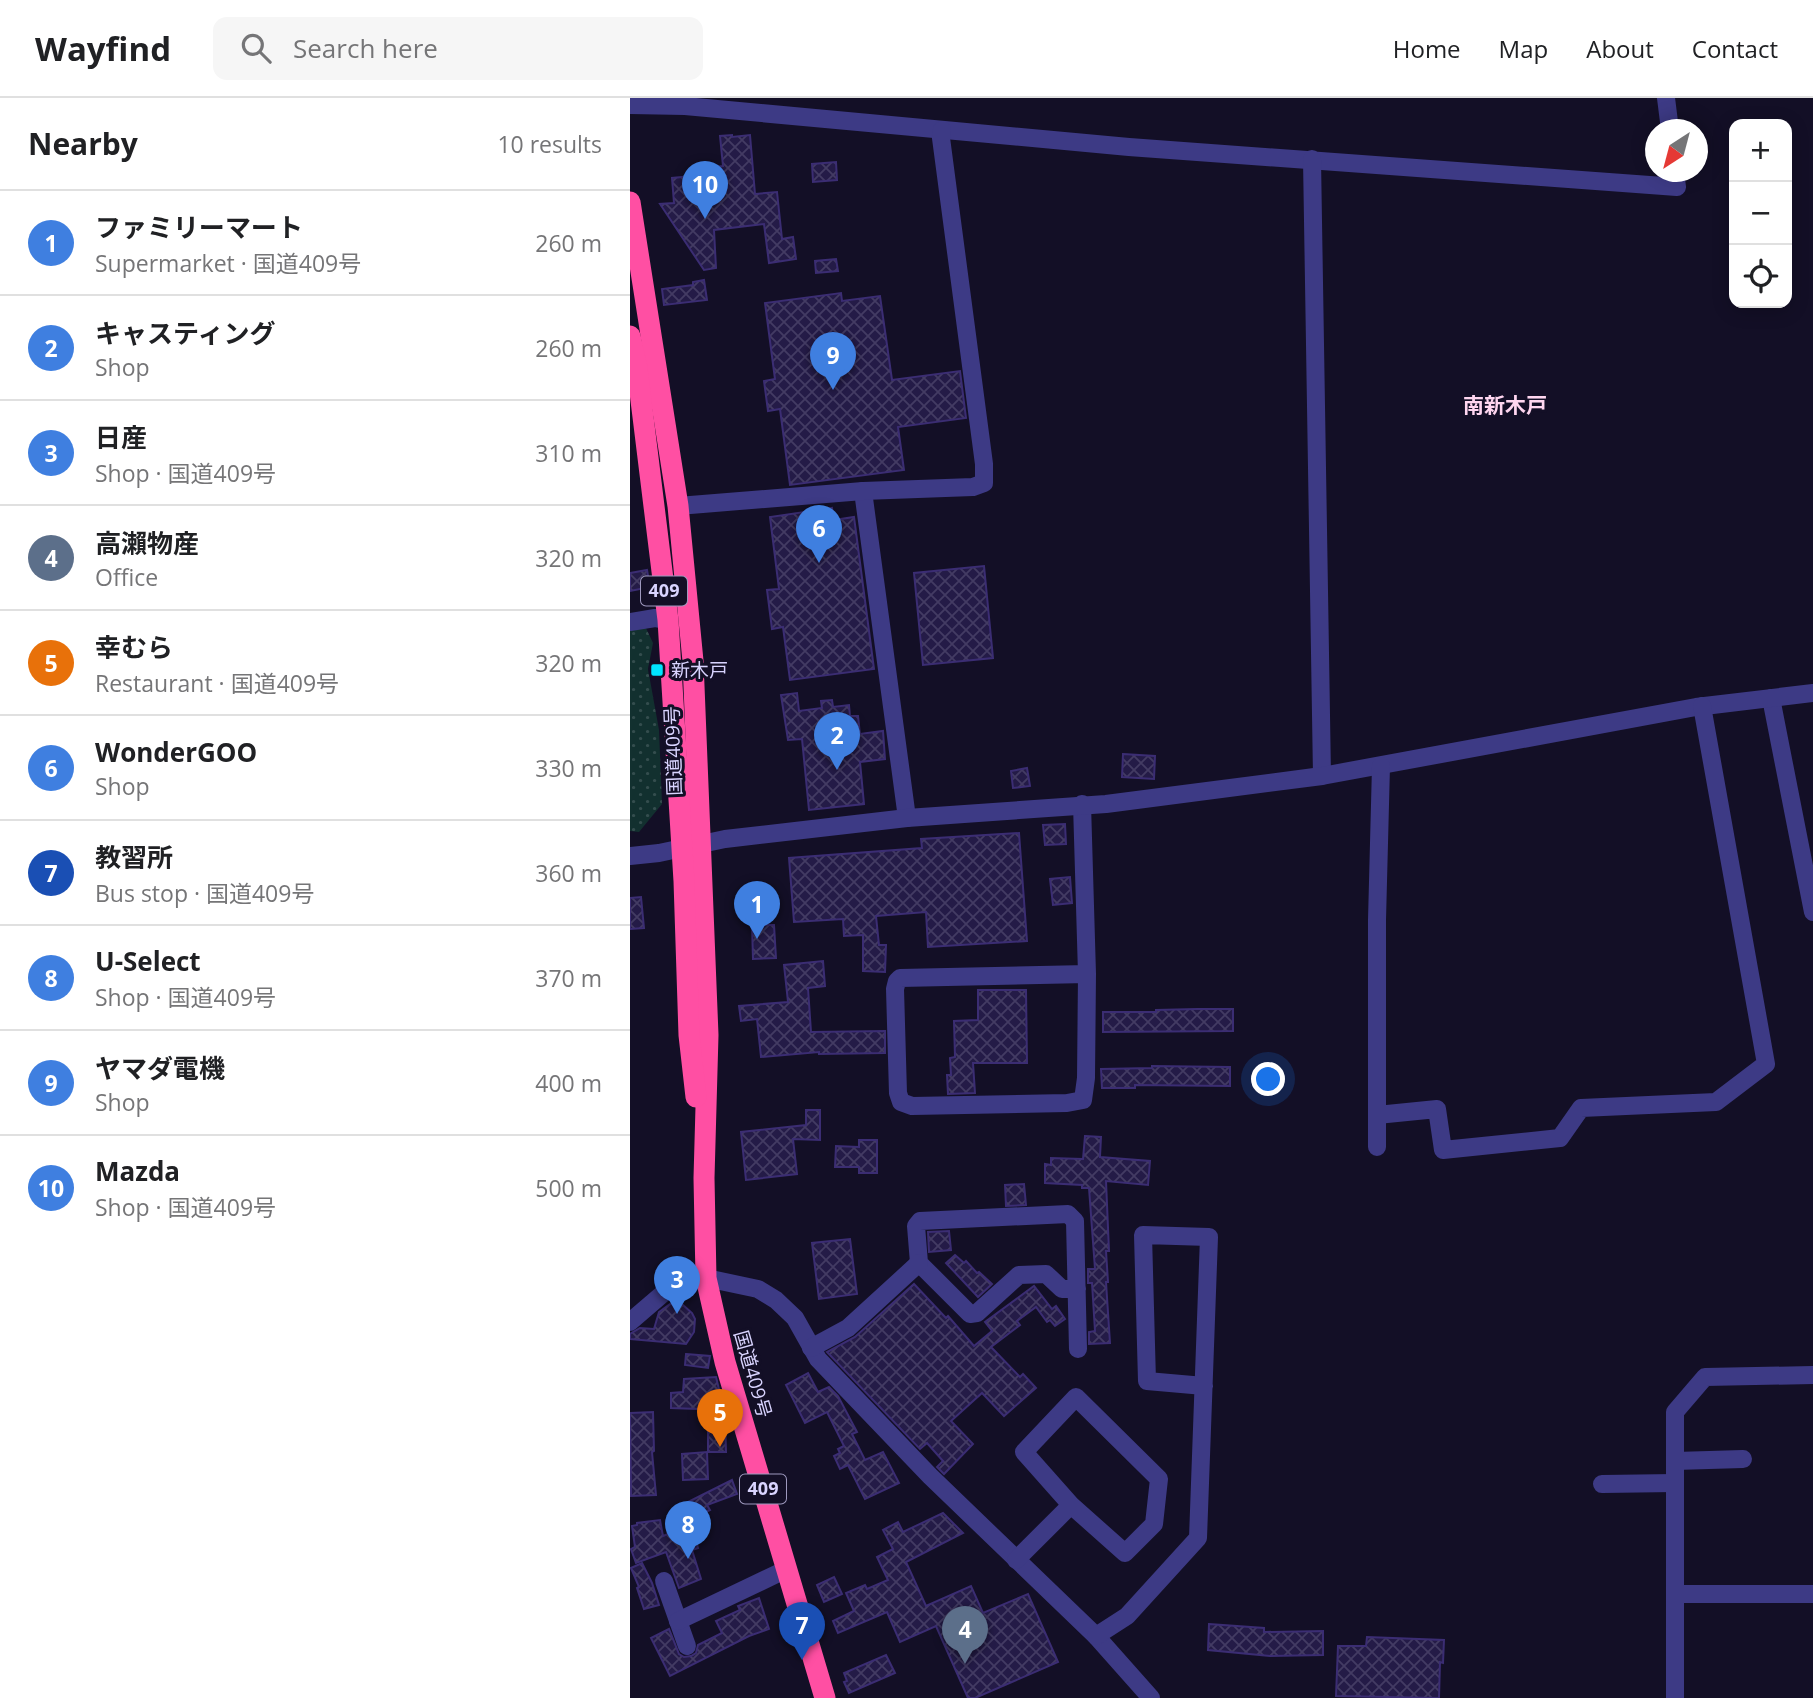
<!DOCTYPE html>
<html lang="en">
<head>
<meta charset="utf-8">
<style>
  :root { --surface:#fff; --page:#f6f6f6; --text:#202124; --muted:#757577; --line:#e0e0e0; --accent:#db2777 }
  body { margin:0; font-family:"Open Sans","Noto Sans JP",sans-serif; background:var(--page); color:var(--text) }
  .controls { position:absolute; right:21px; top:21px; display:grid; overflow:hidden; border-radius:14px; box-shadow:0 4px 18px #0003 }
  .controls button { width:63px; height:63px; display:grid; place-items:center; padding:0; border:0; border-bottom:2px solid var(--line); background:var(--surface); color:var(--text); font:35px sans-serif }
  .compass { position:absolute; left:1015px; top:21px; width:63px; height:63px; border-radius:50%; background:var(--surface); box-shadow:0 4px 18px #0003; rotate:216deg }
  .you { position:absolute; left:639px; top:982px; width:24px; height:24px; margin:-18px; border:5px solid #fff; border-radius:50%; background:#1a73e8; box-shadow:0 0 0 10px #1a73e833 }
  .badge { display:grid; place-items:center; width:46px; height:46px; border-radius:50%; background:var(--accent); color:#fff; font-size:23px; font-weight:700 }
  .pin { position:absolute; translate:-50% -58px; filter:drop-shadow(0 2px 4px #0008) }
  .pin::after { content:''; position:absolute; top:37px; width:24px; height:21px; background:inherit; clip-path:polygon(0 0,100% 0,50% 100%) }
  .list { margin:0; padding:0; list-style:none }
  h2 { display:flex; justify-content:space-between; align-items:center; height:91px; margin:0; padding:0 28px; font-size:30px }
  h2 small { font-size:23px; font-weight:400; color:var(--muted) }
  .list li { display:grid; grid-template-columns:46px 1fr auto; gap:21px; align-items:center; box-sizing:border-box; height:105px; padding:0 28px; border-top:2px solid var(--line) }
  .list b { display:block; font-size:26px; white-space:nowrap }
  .list p { margin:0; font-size:23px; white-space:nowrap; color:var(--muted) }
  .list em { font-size:23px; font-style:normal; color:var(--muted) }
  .icon { flex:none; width:38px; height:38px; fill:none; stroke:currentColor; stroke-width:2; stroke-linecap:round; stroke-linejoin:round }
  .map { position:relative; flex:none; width:1183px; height:1600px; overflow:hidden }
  header { display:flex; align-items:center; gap:42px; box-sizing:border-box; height:98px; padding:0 35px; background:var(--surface); border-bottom:2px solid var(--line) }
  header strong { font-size:33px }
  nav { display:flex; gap:38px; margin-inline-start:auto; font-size:24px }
  .search { width:490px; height:63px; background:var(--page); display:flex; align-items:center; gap:18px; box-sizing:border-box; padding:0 24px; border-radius:14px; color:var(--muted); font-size:26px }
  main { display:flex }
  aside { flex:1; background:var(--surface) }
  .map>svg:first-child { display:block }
  .park { fill:url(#park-dots) }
  .building { fill:url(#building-cross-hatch); stroke:#3b2d73; stroke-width:2 }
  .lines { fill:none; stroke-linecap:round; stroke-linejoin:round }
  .minor { stroke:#3d3a85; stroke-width:18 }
  .highway { stroke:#ff4fa3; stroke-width:21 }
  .poi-dot { fill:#00e5ff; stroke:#130f26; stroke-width:2.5 }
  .labels { text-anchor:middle; stroke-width:6; stroke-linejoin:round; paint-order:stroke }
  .shield { fill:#130f26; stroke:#9e99be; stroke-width:2 }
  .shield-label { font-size:18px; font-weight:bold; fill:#d9d4ff }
  .poi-label { font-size:19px; fill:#d9d4ff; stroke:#130f26; text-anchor:start }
  .street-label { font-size:19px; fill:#d9d4ff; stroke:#130f26 }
  .neighbourhood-label { font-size:21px; font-weight:bold; fill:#ffd6f0; stroke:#130f26 }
</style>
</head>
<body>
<header>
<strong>Wayfind</strong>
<div class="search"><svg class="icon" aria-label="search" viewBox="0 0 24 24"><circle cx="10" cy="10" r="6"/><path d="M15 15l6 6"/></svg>Search here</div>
<nav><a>Home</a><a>Map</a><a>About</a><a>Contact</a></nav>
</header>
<main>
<aside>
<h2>Nearby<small>10 results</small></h2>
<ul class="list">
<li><span class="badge" style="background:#3f7fe0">1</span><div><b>ファミリーマート</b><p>Supermarket · 国道409号</p></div><em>260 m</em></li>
<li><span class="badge" style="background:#3f7fe0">2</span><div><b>キャスティング</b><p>Shop</p></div><em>260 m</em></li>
<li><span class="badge" style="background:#3f7fe0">3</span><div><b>日産</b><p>Shop · 国道409号</p></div><em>310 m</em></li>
<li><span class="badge" style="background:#5c6f8a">4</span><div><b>高瀨物産</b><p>Office</p></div><em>320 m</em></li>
<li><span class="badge" style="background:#e8710a">5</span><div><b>幸むら</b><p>Restaurant · 国道409号</p></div><em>320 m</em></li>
<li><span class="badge" style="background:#3f7fe0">6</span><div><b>WonderGOO</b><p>Shop</p></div><em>330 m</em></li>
<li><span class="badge" style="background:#1a4fb4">7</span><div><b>教習所</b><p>Bus stop · 国道409号</p></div><em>360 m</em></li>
<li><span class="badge" style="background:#3f7fe0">8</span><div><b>U-Select</b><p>Shop · 国道409号</p></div><em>370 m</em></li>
<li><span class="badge" style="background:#3f7fe0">9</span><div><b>ヤマダ電機</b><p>Shop</p></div><em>400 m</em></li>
<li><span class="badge" style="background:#3f7fe0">10</span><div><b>Mazda</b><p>Shop · 国道409号</p></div><em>500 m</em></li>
</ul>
</aside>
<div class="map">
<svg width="1183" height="1600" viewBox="0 0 1183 1600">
  <defs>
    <pattern id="park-dots" width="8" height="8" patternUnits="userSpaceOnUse" patternTransform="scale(1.75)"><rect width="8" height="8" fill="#12302f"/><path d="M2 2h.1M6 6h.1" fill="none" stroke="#344d4e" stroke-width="1.8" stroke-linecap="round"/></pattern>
    <pattern id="building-cross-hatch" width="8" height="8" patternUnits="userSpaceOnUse" patternTransform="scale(1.75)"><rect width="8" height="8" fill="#241b47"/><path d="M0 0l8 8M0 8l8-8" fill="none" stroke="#433b63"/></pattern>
  </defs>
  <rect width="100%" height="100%" fill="#130f26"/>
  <polygon class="park" points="16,530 23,545 18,571 29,632 32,706 9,734 0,733 0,532"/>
  <g class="building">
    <polygon points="102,37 102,39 120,37 125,96 147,94 152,141 163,139 166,161 139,165 134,126 84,132 86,170 74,172 30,106 44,105 42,80 84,76 83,69 93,68 90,38"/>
    <polygon points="206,64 207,82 183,84 182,66"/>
    <polygon points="206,161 208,173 186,175 185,163"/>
    <polygon points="74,182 77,202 34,207 32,191 63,187 63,184"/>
    <polygon points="211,195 212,203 250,198 262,282 330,273 336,320 268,329 274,372 160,387 150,311 138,313 134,283 145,281 135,205"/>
    <polygon points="202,410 204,422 224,419 244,571 160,582 153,529 142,531 137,492 149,491 140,419"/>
    <polygon points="354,468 363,560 293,567 284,475"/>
    <polygon points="17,472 20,489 0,493 0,475"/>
    <polygon points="167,595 169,613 192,610 191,603 202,602 203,609 219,607 220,618 228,618 230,636 253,633 255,661 230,664 234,706 179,712 172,641 158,642 151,597"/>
    <polygon points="493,656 525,658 524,681 492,679"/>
    <polygon points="397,670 400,688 383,690 381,673"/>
    <polygon points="435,726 436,746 415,747 413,727"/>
    <polygon points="389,735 397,843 298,849 296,814 246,818 249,847 256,847 255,874 233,873 233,837 214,838 213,821 164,824 159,760 292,750 291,741"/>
    <polygon points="440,779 442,805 423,807 420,781"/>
    <polygon points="11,799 14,830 0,831 0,800"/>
    <polygon points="122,827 144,827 146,860 123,861"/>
    <polygon points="193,863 195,888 178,890 181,934 255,933 255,955 189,956 189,954 131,959 127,921 111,923 109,908 158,904 154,867"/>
    <polygon points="348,892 396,892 397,965 343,965 345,995 318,996 317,977 321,977 320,960 325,959 324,923 348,922"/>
    <polygon points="567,911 603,911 603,933 473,934 473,914 526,914 526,912"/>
    <polygon points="522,968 600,969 600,988 505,987 505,990 472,990 471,971 522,970"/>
    <polygon points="176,1012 190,1012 190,1042 163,1041 167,1076 116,1082 111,1034 176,1027"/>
    <polygon points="455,1038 471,1039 470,1059 520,1063 518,1087 476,1083 479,1153 476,1153 478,1184 476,1184 480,1245 459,1246 459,1234 465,1233 462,1185 458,1185 458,1171 465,1171 459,1090 452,1090 452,1087 415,1085 415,1066 421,1067 421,1060 453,1061"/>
    <polygon points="229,1042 247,1042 247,1075 229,1075 229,1069 205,1069 206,1048 229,1049"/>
    <polygon points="394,1086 396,1107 376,1108 375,1087"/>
    <polygon points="319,1133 321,1152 299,1154 298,1134"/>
    <polygon points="220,1141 227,1196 189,1201 182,1145"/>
    <polygon points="325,1157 334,1165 336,1163 347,1175 349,1174 362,1186 348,1199 316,1165"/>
    <polygon points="284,1186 316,1220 318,1218 344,1248 362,1233 355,1224 404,1188 422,1211 426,1208 435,1221 425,1228 420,1222 417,1224 406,1209 387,1223 390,1227 361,1249 390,1279 393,1276 406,1290 374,1318 352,1295 321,1323 343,1346 314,1376 307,1369 313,1363 297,1345 290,1351 197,1254 225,1239"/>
    <polygon points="40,1206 53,1207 62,1215 65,1221 64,1234 56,1246 0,1241 0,1236 10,1230 24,1231 29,1214"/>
    <polygon points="56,1256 80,1258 78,1270 55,1267"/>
    <polygon points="178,1275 188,1294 199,1289 208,1298 227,1334 222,1336 235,1362 253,1354 269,1385 235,1401 218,1367 210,1371 204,1358 210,1355 208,1351 214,1348 197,1314 175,1325 156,1287"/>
    <polygon points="86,1279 95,1316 96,1354 78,1354 78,1318 69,1319 68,1311 41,1310 41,1295 53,1294 54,1281"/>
    <polygon points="23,1314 24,1353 22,1354 26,1397 1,1398 0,1315"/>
    <polygon points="77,1354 78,1381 53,1382 52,1356"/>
    <polygon points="102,1382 107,1396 77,1407 80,1412 53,1425 46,1410"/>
    <polygon points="313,1415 333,1435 276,1464 296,1508 341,1488 353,1515 398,1496 428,1564 345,1600 338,1600 306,1528 270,1544 257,1514 208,1535 203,1523 224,1513 216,1495 235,1487 237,1491 258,1482 247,1459 263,1451 253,1432 268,1424 273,1434"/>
    <polygon points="30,1422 33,1438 62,1426 68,1450 62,1452 71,1481 49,1490 36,1454 6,1465 1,1451 5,1449 2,1428 7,1427 7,1425"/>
    <polygon points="12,1465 22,1485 29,1507 14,1511 7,1490 9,1489 1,1470"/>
    <polygon points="204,1479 212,1496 194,1504 187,1487"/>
    <polygon points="129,1500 139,1531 119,1538 40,1578 21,1540 39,1531 49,1556 54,1559 61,1558 66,1555 68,1547 92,1535 86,1523 110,1512 108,1508"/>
    <polygon points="579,1526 634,1530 634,1534 693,1533 693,1557 640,1558 578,1552"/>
    <polygon points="737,1539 814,1542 813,1565 810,1564 809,1600 706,1598 708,1548 736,1548"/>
    <polygon points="256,1557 265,1575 219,1595 214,1584 217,1583 214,1575"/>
  </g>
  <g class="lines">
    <g class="minor">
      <polyline points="1036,0 1040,32"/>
      <polyline points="0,7 55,8 499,49 1047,89 1045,74"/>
      <polyline points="682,61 692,678"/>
      <polyline points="233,393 277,720"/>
      <polyline points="48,408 233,393 343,389 354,385 354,366 311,40 312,32"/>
      <polyline points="0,524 25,520 38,522"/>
      <polyline points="1141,600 1183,814"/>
      <polyline points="452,706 457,876 456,980 453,1002 437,1005 282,1008 271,1004 268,995 265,891 267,883 270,880 457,876"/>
      <polyline points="0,758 29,755 95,741 277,720 476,706 692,678 1066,609 1183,595"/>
      <polyline points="747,1017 807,1011 813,1052 930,1040 951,1010 1086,1004 1136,966 1072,608"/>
      <polyline points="747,1049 747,822 751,668"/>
      <polyline points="447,1191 432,1191 416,1176 389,1177 347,1215 340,1216 289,1165 286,1128 290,1123 438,1116 445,1123 448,1251"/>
      <polyline points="0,1224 36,1193 58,1181 76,1180 128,1191 146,1202 165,1220 188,1261 300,1378 466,1538 521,1600"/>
      <polyline points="181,1250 218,1230 289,1165"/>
      <polyline points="1045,1363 1113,1361"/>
      <polyline points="972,1386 1045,1385"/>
      <polyline points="386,1462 441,1407 495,1455 524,1426 529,1381 446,1299 394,1354 441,1407"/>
      <polyline points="34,1483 57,1548"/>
      <polyline points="1045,1496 1183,1496"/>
      <polyline points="48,1523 157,1471"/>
      <polyline points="466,1538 497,1518 568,1440 579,1139 513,1137 517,1283 574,1288"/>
      <polyline points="1045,1600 1045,1314 1075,1279 1183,1277"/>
    </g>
    <g class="highway">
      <polyline points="0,104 48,408 63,563 78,937 74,1080 76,1180 95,1264 195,1600"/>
      <polyline points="0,238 7,270 38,522 54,783 59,937 66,999"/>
    </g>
  </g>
  <rect class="poi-dot" x="20" y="565" width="14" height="14" rx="3.5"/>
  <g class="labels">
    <g class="shield">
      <rect x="11" y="478.5" width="46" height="29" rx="5"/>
      <rect x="110" y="1376.5" width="46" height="29" rx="5"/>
    </g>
    <g class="shield-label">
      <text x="34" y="499">409</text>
      <text x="133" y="1397">409</text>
    </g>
    <g class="poi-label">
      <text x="41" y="579">新木戸</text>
    </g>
    <g class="street-label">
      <text transform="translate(43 653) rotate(-92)" y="7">国道409号</text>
      <text transform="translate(123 1276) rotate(74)" y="7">国道409号</text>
    </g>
    <g class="neighbourhood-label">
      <text x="875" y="315">南新木戸</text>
    </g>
  </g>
</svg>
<div class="controls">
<button>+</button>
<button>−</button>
<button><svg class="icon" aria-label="locate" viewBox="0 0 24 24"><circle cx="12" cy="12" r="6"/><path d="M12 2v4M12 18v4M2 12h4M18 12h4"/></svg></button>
</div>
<svg class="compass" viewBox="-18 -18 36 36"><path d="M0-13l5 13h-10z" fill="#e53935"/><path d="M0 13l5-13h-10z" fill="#757577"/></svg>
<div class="you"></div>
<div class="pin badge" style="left:127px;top:841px;background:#3f7fe0">1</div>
<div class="pin badge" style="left:207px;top:672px;background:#3f7fe0">2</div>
<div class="pin badge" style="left:47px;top:1216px;background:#3f7fe0">3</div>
<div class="pin badge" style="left:335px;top:1566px;background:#5c6f8a">4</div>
<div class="pin badge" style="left:90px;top:1349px;background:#e8710a">5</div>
<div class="pin badge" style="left:189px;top:465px;background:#3f7fe0">6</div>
<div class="pin badge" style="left:172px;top:1562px;background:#1a4fb4">7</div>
<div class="pin badge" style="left:58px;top:1461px;background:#3f7fe0">8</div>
<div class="pin badge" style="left:203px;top:292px;background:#3f7fe0">9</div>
<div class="pin badge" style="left:75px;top:121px;background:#3f7fe0">10</div>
</div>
</main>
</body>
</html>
